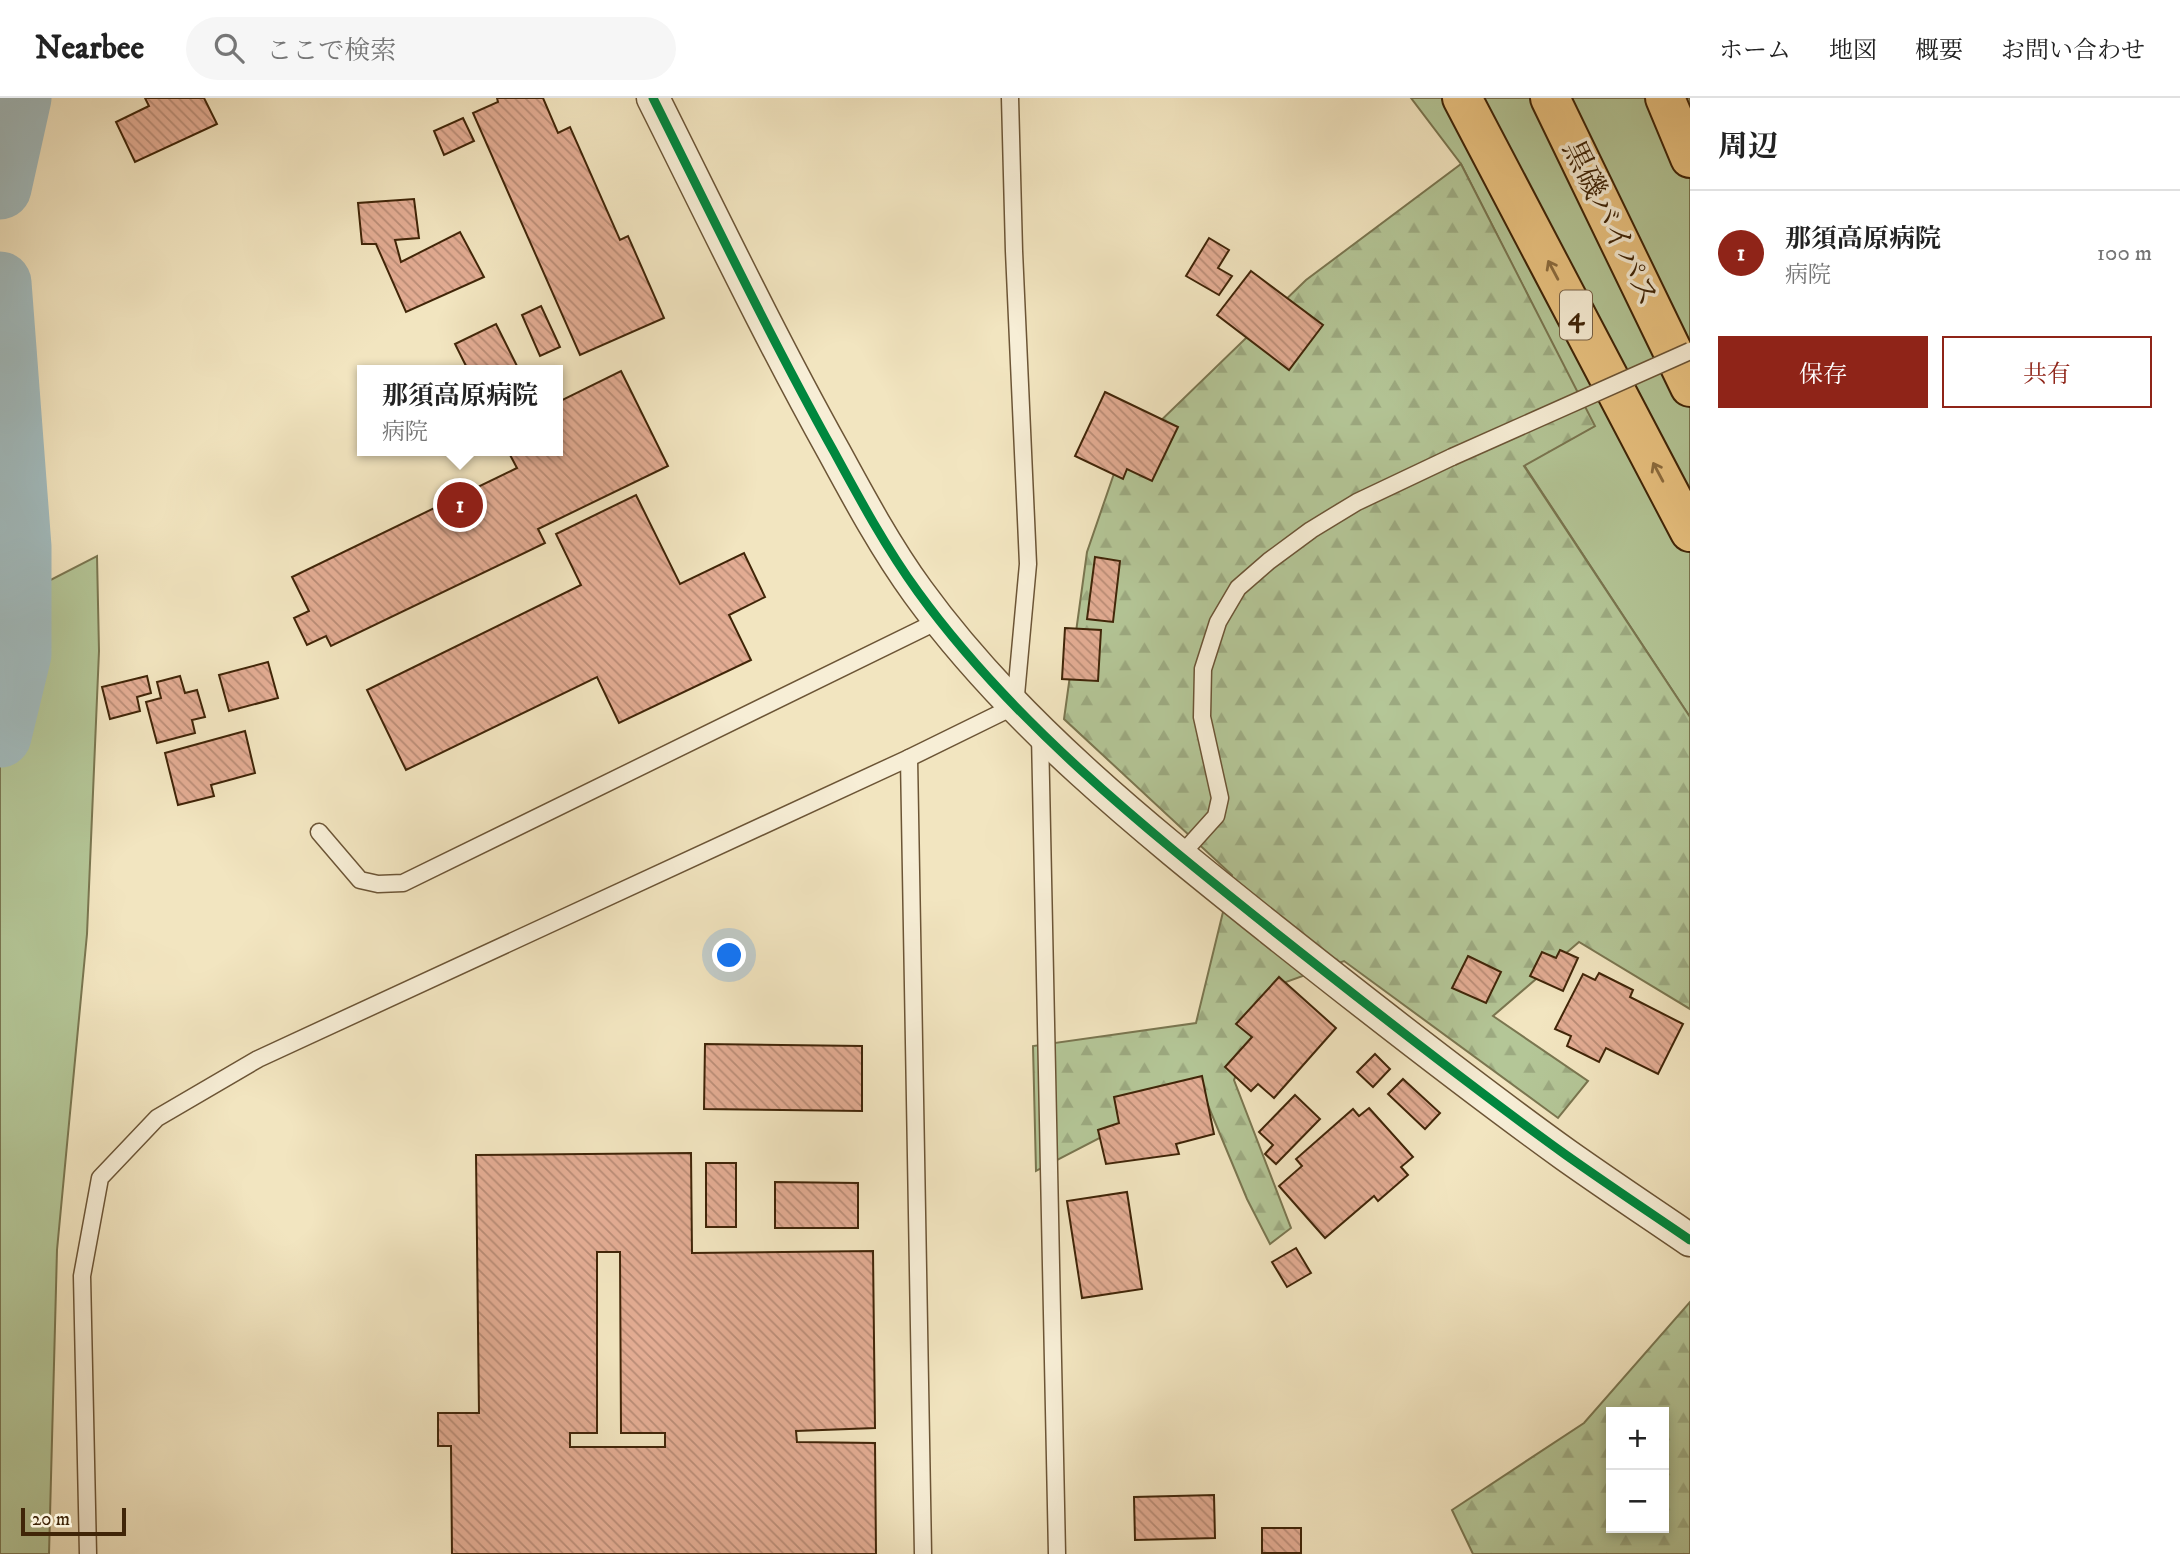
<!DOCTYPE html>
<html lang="ja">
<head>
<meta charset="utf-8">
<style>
  :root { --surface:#fff; --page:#f6f6f6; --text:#222; --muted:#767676; --line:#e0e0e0; --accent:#8f2418 }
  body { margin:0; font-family:"IM FELL DW Pica","Noto Serif JP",serif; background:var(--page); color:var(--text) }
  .controls { position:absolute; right:21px; bottom:21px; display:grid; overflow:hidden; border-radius:0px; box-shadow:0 4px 10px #0003 }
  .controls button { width:63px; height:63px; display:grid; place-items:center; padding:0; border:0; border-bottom:2px solid var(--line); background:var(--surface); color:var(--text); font:35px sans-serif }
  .scale { position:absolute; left:21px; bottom:18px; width:105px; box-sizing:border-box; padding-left:7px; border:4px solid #402508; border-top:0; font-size:19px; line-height:24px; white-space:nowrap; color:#402508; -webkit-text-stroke:5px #f7eed6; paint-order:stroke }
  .you { position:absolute; left:730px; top:858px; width:24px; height:24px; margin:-18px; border:5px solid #fff; border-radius:50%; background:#1a73e8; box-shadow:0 0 0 10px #1a73e833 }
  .badge { display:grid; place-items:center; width:46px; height:46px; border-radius:50%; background:var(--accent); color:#fff; font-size:23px; font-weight:700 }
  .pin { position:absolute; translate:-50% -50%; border:4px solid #fff; box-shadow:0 2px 7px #0006 }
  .popup { position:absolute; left:357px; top:267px; width:206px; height:91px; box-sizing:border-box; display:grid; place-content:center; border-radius:0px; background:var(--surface); filter:drop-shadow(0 2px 5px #0005); font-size:23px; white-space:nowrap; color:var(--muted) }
  .popup b { font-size:26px; color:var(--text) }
  .popup::after { content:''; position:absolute; left:50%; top:100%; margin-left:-14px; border:14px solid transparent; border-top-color:var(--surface) }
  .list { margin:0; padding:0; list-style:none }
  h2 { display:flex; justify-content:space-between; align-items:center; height:91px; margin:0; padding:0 28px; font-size:30px }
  h2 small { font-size:23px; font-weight:400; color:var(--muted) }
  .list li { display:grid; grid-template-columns:46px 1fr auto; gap:21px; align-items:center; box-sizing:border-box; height:126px; padding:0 28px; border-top:2px solid var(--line) }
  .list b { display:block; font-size:26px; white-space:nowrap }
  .list p { margin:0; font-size:23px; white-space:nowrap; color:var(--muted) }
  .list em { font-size:23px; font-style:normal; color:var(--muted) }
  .actions { display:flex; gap:14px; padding:21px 28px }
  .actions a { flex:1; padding:16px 0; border:2px solid var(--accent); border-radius:0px; text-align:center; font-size:24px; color:var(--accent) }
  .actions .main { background:var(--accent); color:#fff }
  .icon { flex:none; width:38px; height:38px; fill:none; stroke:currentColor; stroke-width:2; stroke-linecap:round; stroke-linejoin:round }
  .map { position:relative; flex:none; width:1690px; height:1456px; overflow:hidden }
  header { display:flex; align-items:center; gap:42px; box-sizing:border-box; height:98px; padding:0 35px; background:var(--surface); border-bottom:2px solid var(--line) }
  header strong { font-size:33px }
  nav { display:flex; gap:38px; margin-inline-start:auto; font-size:24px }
  .search { width:490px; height:63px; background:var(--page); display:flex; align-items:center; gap:18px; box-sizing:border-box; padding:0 24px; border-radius:38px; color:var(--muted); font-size:26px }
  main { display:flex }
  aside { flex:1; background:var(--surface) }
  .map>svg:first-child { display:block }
  .grass { fill:#b4c697; stroke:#7a7650; stroke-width:2 }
  .forest { fill:url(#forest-firs); stroke:#7a7650; stroke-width:2; fill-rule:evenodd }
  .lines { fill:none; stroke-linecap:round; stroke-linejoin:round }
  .river { stroke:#a2bcbf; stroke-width:63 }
  .building { fill:url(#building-back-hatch); stroke:#402508; stroke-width:2; fill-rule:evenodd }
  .service-casing { stroke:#6c5536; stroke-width:19 }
  .minor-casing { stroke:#6c5536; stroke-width:35 }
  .trunk-casing { stroke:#402508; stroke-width:42 }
  .service { stroke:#f7eed6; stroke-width:16 }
  .minor { stroke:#f7eed6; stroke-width:32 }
  .trunk { stroke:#e9c280; stroke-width:38 }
  .service-bridge-casing { stroke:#6c5536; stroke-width:19; stroke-linecap:butt }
  .service-bridge { stroke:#f7eed6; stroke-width:16 }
  .cycleway-casing { stroke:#f7eed6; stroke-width:13 }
  .cycleway { stroke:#00873e; stroke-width:9 }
  .oneway { stroke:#8c6c3e }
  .labels { text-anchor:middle; stroke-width:7; stroke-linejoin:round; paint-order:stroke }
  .shield { fill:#f7eed6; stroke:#776146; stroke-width:2 }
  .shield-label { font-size:28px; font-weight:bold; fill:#402508 }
  .street-label { font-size:30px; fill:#402508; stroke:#f7eed6 }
</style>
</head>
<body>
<header>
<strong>Nearbee</strong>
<div class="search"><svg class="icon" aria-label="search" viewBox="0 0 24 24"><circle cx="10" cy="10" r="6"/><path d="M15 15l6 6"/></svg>ここで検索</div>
<nav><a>ホーム</a><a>地図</a><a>概要</a><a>お問い合わせ</a></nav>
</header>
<main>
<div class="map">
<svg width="1690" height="1456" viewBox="0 0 1690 1456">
  <defs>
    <pattern id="forest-firs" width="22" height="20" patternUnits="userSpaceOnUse" patternTransform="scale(1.75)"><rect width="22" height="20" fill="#b4c697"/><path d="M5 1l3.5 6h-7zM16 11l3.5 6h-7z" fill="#9caa81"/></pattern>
    <pattern id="building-back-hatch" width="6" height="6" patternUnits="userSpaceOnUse" patternTransform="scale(1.75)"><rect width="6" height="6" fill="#e3ac93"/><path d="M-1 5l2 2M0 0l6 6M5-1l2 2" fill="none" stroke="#b98c76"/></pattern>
  </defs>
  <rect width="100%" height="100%" fill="#f2e5c0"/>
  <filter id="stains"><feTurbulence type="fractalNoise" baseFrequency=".00286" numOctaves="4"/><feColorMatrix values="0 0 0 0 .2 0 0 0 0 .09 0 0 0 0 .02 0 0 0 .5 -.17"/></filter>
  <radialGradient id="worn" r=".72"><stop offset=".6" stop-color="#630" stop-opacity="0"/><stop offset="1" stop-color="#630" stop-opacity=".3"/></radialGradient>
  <g class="grass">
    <polygon points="1411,0 1690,0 1690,619 1524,367 1594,328 1461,66"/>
    <polygon points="97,458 99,553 87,836 57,1152 49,1456 0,1456 0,508"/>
  </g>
  <g class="forest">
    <polygon points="1461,66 1595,328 1524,368 1690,619 1690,911 1579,844 1493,918 1588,983 1558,1020 1344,863 1272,889 1234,982 1291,1130 1270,1146 1247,1101 1200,988 1036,1073 1033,948 1196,925 1232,777 1064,621 1087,454 1118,364 1306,182"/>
    <path d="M1690,1204V1456H1473L1452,1412L1584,1325ZM1611,1314H1664V1430H1611Z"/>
  </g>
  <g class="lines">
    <g class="river">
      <polyline points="0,90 20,0"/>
      <polyline points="0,185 20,449 20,556 0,638"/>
    </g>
  </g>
  <g class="building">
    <polygon points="145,0 204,0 217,26 135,64 116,24 149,8"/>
    <polygon points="497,0 543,0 558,35 570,29 620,142 628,138 664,220 580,257 473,15 498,4"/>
    <polygon points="463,20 474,43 444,57 434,33"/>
    <polygon points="414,101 419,140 395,142 401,164 460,134 484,179 406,214 376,146 362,146 358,105"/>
    <polygon points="1209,140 1229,152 1218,170 1232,178 1219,197 1186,178"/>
    <polygon points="1251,173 1323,227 1289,272 1217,217"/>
    <polygon points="541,208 560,249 540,258 522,217"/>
    <polygon points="496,226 519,272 468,272 455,246"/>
    <polygon points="621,273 668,368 538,431 545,445 331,548 326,538 307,547 294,520 309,513 292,479 517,370 508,353 558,353 558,304"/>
    <polygon points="1105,294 1178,329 1152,383 1127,371 1123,381 1075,358"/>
    <polygon points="636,397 680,486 744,455 765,499 729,517 751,562 619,625 597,579 406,672 367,592 581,487 556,436"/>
    <polygon points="1095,459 1120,463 1113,524 1087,521"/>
    <polygon points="1065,530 1101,532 1098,583 1062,581"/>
    <polygon points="268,564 278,600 229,613 219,577"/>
    <polygon points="147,578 151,595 137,599 140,613 110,621 102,589"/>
    <polygon points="180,578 185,595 197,592 205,619 192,622 195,635 157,645 146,604 161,600 157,584"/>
    <polygon points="245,633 255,675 211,687 214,698 178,707 165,655"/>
    <polygon points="1560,852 1578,860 1563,893 1530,878 1542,854 1556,860"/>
    <polygon points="1468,858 1501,874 1486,905 1452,890"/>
    <polygon points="1599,875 1633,892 1630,899 1683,926 1658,976 1606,950 1599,964 1567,948 1571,938 1555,931 1583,876 1595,882"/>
    <polygon points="1279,879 1336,930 1274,1000 1258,986 1251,993 1225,969 1252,939 1236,926"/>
    <polygon points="705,946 862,948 862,1013 704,1011"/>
    <polygon points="1375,956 1390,971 1373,989 1357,974"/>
    <polygon points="1202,978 1214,1036 1176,1046 1179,1056 1106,1066 1098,1032 1119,1025 1114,999"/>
    <polygon points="1403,981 1440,1015 1425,1031 1388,996"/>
    <polygon points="1295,997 1320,1021 1276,1066 1265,1056 1273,1047 1259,1034"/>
    <polygon points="1369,1010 1413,1059 1401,1069 1408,1077 1378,1103 1374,1098 1325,1140 1279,1088 1302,1068 1296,1061 1353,1011 1359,1018"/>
    <path d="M691,1055L692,1155L873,1153L875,1330L796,1333L797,1344L875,1345L876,1456H452L451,1348H438V1315H479L476,1057ZM597,1154H620L621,1335H665V1349H570V1335H597Z"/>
    <rect x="706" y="1065" width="30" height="64"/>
    <polygon points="775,1084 858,1085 858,1130 775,1130"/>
    <polygon points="1127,1094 1142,1191 1082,1200 1067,1103"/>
    <polygon points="1296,1150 1311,1175 1287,1189 1272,1164"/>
    <polygon points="1214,1397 1215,1440 1135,1442 1134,1399"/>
    <rect x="1262" y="1430" width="39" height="25"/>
  </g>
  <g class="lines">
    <g class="service-casing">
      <g id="service">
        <polyline points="1040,636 1057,1456"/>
        <polyline points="319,734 360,782 378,786 403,785 940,522"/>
        <polyline points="1180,758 1216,718 1220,700 1202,619 1203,571 1218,524 1238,490 1269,463 1311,432 1357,404 1452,359"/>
        <polyline points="88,1456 82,1178 100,1080 157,1020 258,961 909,660"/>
        <polyline points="923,1456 909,660 1015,608 1028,466 1014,153 1010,0"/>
      </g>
    </g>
    <g class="minor-casing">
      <path id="minor" d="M653,0C712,118 769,237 833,352C859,400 886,450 918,494C1013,625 1146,731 1271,831C1368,908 1466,985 1566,1057C1607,1086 1649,1114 1690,1142"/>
    </g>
    <g class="trunk-casing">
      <g id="trunk">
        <polyline points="1462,0 1690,434"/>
        <polyline points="1550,0 1690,289"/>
        <polyline points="1665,0 1690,60"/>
      </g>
    </g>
    <use href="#service" class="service"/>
    <use href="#minor" class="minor"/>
    <use href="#trunk" class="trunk"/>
    <g class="service-bridge-casing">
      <polyline id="service-bridge" points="1452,359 1690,253"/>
    </g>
    <use href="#service-bridge" class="service-bridge"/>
    <g class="cycleway-casing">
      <path id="cycleway" d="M653,0C712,118 769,237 833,352C859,400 886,450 918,494C1013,625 1146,731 1271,831C1368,908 1466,985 1566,1057C1607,1086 1649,1114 1690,1142"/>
    </g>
    <use href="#cycleway" class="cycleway"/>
  </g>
  <defs><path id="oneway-shaft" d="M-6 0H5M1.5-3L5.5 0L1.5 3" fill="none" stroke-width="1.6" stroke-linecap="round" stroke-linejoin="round" transform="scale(1.75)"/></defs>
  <g class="oneway">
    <use href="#oneway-shaft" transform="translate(1553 172) rotate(-118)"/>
    <use href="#oneway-shaft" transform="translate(1658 374) rotate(-118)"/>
  </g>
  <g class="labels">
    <rect class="shield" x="1560" y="192.5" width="32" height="49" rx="5"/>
    <g class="shield-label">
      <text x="1576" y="227">4</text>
    </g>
    <g class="street-label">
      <text transform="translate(1611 125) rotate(64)" y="10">黒磯バイパス</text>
    </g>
  </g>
  <rect width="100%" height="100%" filter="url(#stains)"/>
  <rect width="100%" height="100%" fill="url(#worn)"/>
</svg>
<div class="controls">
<button>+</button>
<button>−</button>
</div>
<div class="scale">20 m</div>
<div class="you"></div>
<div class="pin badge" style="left:460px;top:407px">1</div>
<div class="popup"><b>那須高原病院</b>病院</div>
</div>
<aside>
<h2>周辺<small></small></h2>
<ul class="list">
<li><span class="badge">1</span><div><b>那須高原病院</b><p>病院</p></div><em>100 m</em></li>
</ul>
<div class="actions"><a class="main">保存</a><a>共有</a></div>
</aside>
</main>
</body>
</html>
